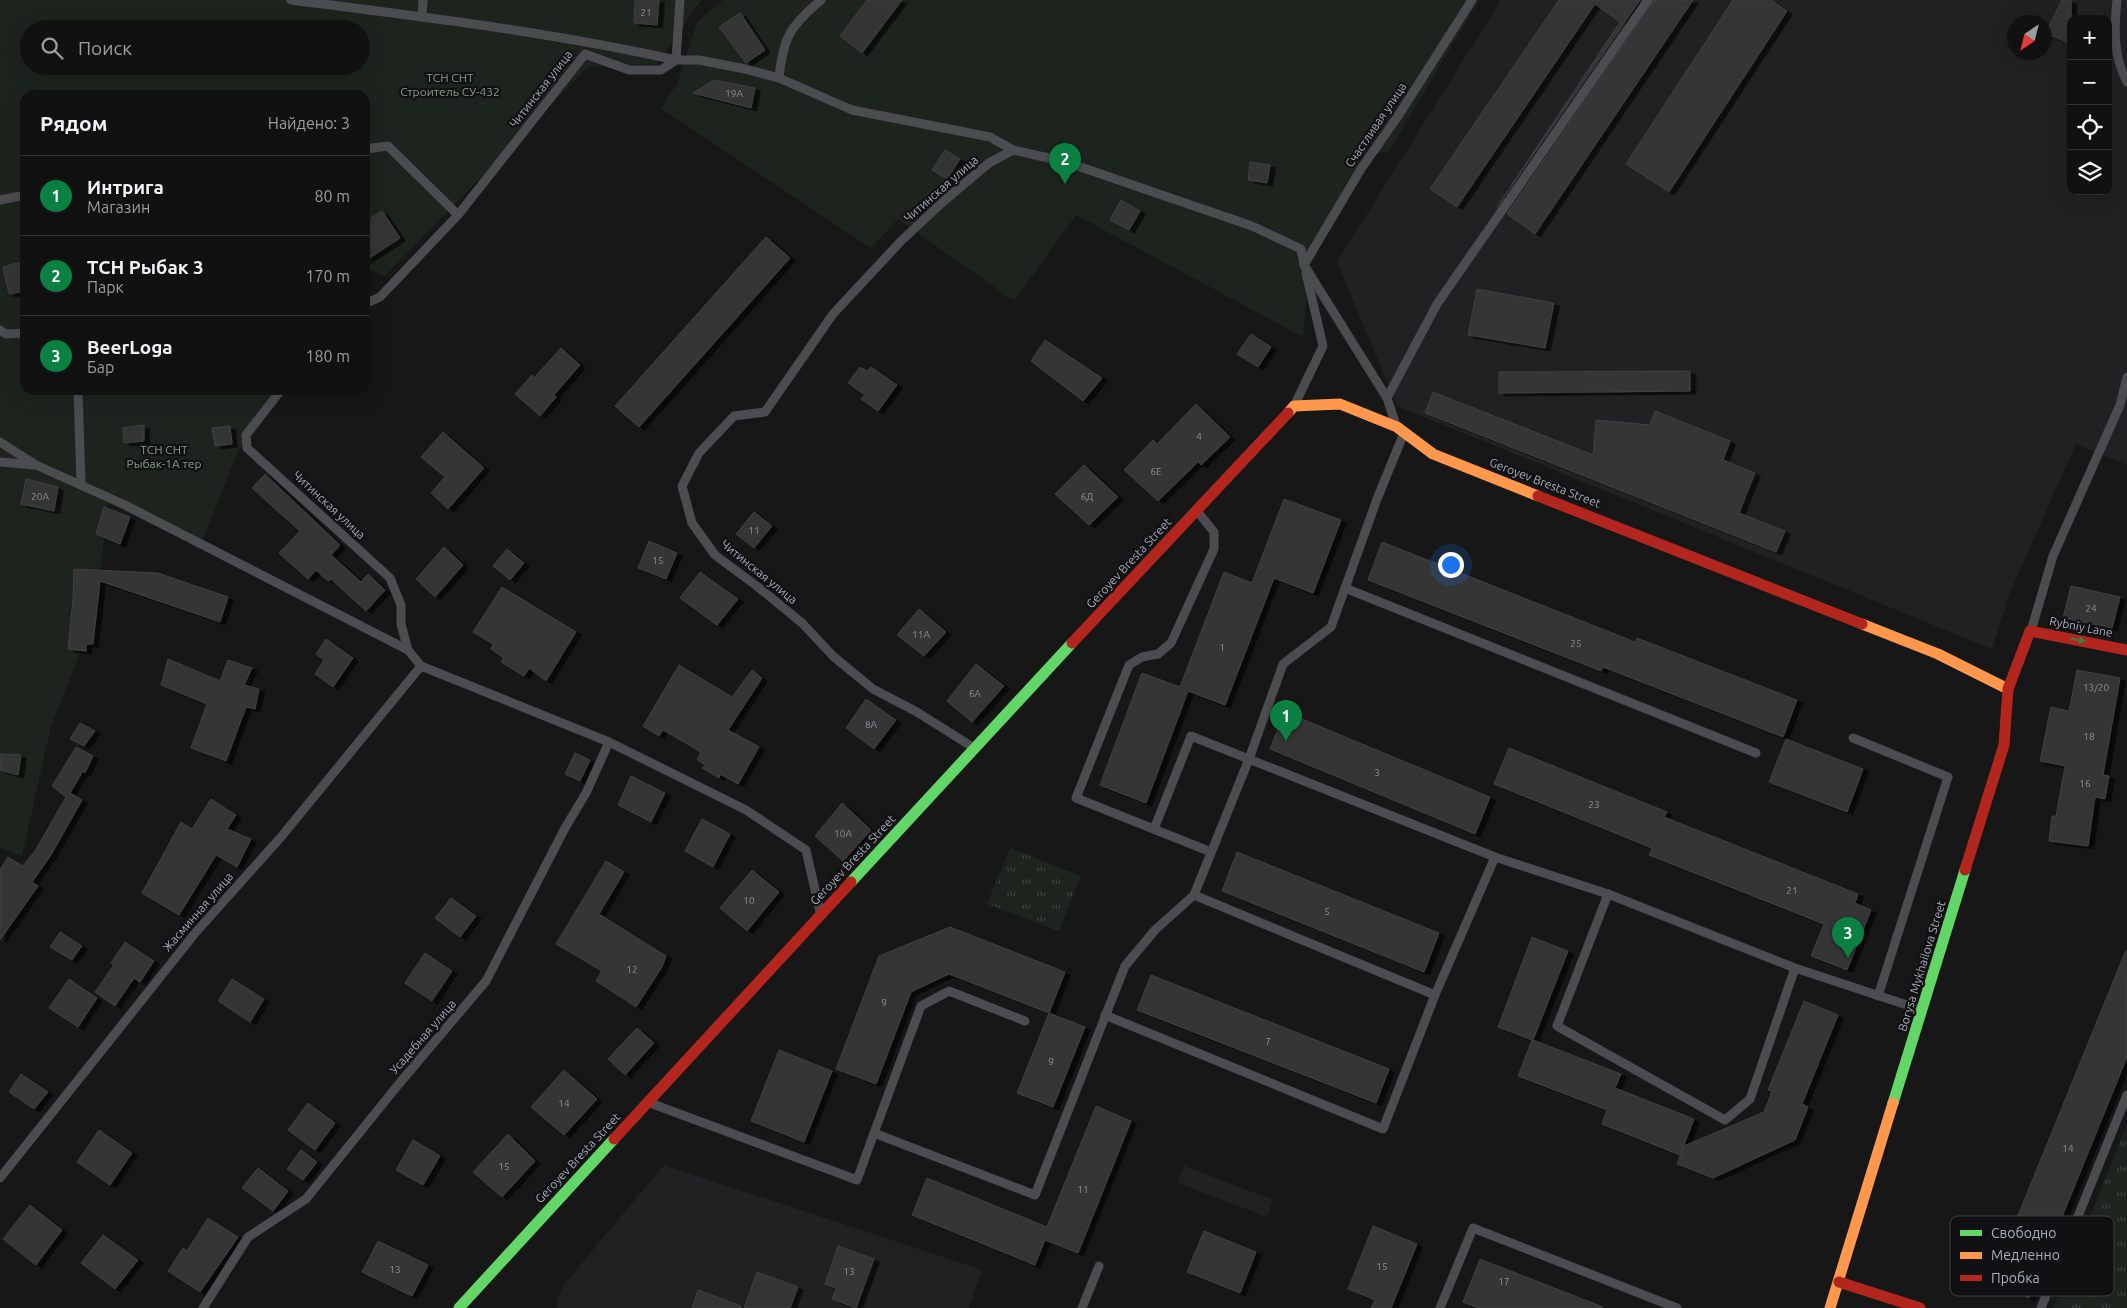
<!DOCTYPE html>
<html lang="ru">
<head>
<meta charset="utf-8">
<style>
  :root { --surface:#111; --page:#1e1f1f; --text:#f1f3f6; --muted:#9c9d9f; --line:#303131; --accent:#0b8043 }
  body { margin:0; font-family:Ubuntu,sans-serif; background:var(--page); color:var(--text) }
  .controls { position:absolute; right:15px; top:15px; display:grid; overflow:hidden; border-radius:10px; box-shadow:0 5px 20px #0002 }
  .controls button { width:45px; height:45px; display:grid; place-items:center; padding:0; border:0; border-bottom:1px solid var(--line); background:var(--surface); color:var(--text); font:25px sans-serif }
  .compass { position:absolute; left:2007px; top:15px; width:45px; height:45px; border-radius:50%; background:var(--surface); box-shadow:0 5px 20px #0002; rotate:215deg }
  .you { position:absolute; left:1450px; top:564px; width:18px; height:18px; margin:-12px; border:4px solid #fff; border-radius:50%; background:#1a73e8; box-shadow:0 0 0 8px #1a73e833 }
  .badge { display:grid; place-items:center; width:32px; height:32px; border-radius:50%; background:var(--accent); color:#fff; font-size:16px; font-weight:700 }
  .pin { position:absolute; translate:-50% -41px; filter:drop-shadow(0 1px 2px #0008) }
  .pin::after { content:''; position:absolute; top:26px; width:18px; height:15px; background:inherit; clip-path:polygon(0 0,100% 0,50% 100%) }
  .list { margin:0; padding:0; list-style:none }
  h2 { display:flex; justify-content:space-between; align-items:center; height:65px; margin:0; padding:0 20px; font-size:21px }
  h2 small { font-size:16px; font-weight:400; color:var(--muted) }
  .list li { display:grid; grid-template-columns:32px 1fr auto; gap:15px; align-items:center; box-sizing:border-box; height:80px; padding:0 20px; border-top:1px solid var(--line) }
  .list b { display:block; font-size:19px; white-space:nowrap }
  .list p { margin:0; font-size:16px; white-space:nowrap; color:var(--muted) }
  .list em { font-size:16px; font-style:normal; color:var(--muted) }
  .icon { flex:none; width:28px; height:28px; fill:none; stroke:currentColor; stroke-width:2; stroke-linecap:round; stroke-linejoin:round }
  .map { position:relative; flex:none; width:2127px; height:1308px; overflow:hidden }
  .search { position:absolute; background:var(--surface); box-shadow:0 5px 20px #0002; left:20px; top:20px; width:350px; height:55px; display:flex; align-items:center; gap:12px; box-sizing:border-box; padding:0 18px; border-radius:28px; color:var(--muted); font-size:19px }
  .panel { position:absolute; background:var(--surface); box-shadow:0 5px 20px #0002; left:20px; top:90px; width:350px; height:305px; border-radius:15px }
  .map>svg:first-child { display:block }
  .built { fill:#212123; fill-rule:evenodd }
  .grass { fill:url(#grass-tufts) }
  .garden { fill:#1d241e; fill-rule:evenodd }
  .building { fill:#353536; stroke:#3f4043; filter:url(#shadow) }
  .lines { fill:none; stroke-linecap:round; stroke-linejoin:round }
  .lane { stroke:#4b4c50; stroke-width:9 }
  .fast { stroke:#63d668; stroke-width:11 }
  .slow { stroke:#ff974d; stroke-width:11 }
  .jam { stroke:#b3261e; stroke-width:11 }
  .oneway { fill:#3e7d42 }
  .labels { text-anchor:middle; stroke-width:4.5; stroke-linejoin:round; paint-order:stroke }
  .number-label { font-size:10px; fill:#8b8f98 }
  .park-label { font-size:12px; fill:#7fa381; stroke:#111113 }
  .street-label { font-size:12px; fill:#a8adb8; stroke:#111113 }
  .key { fill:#111113; stroke:#3e4045; stroke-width:1 }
  .key-label { font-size:14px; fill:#a8adb8 }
</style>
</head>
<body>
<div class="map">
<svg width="2127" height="1308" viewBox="0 0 2127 1308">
  <defs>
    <pattern id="grass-tufts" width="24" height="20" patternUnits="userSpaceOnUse" patternTransform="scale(1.25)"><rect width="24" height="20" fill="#1d241e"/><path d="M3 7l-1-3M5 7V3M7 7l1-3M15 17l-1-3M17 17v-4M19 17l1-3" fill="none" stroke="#3b413d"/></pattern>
    <filter id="shadow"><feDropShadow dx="5.5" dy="3" stdDeviation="0" flood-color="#0009"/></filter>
  </defs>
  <rect width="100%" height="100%" fill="#171717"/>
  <g class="built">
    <path d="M1501,0H2127V465L2076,444L2009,595L1992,649L1397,406L1337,262ZM2071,19H2108V191H2071ZM2014,22H2044V52H2014Z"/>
    <polygon points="664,1165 982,1270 969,1308 556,1308 562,1287"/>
    <polygon points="1184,1166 1273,1200 1267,1217 1178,1183"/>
  </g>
  <g class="grass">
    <polygon points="1010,848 1081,876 1059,931 987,904"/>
    <polygon points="2127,1125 2127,1308 2053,1308"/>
  </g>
  <g class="garden">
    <path d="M0,0H704L699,3L657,64L588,67L385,276L365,268V95H25V293L7,297L25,295V390H285L238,451L200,548L108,503L95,615L51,726L22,856L0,848ZM29,29H361V66H29Z"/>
    <polygon points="723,0 1479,0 1389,151 1378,153 1312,243 1303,337 1076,215 1014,301 898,219 871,248 661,108 677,84 697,22"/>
  </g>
  <g class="building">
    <polygon points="635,0 659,0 657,25 634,23"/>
    <polygon points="867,0 902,0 862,53 840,36"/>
    <polygon points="1559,0 1640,0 1497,207 1620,22 1595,4 1457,207 1430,189"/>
    <polygon points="1654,0 1693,0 1535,234 1507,214"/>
    <polygon points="1733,0 1771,0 1787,11 1669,192 1626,164"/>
    <polygon points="2062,0 2071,0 2071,44 2046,33"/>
    <polygon points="740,13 765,50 746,63 719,27"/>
    <polygon points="714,80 755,88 751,108 693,93"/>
    <polygon points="945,150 960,159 947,179 932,170"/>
    <polygon points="1250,162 1270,165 1267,183 1248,180"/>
    <polygon points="1121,200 1140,211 1129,230 1110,220"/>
    <polygon points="382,211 400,238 365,261 365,222"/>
    <polygon points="766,237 790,258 639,427 615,406"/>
    <polygon points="25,261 25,291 9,294 3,267"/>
    <polygon points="1477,289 1554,303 1545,348 1468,335"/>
    <polygon points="1251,334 1271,347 1258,367 1237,354"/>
    <polygon points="1045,340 1102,378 1083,401 1031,361"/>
    <polygon points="561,348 580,365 554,395 556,397 540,416 515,394 532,375 534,378"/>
    <polygon points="860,367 867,371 871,367 897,385 878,411 861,399 865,395 848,383"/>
    <polygon points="1690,371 1690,391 1499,393 1499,372"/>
    <polygon points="1433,392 1593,455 1596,420 1650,425 1655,411 1730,441 1723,460 1755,473 1739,513 1785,531 1776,552 1425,413"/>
    <polygon points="1196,404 1230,437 1201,465 1198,462 1158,501 1124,470 1153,440 1157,444"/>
    <polygon points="144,425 144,441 124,443 123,428"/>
    <polygon points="230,426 232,444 215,446 212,428"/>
    <polygon points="443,432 484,468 448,509 431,493 445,477 421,457"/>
    <polygon points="1084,465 1118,497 1089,525 1055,494"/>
    <polygon points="265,474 340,545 331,555 361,582 368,574 385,590 366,611 331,579 328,581 316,570 308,579 279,553 300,531 252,488"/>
    <polygon points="26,479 58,487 54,511 21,504"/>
    <polygon points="1284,499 1341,520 1313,593 1274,578 1225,705 1188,691 1146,803 1100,785 1142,673 1180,687 1224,572 1252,583"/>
    <polygon points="104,507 130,517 120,544 96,534"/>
    <polygon points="754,512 772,526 754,548 736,534"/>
    <polygon points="649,541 677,553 666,579 638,568"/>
    <polygon points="1382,542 1635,642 1637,638 1797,700 1783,737 1603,667 1601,671 1368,580"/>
    <polygon points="444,547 463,565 435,597 416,579"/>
    <polygon points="507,549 524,563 510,580 493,566"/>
    <polygon points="74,569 158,573 228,597 220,622 100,581 93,644 86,644 86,651 68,649 73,599"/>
    <polygon points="700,572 738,599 717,625 680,598"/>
    <polygon points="2071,586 2120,597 2112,628 2063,618"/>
    <polygon points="502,587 576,632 546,681 529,668 524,676 501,662 504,658 491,649 493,644 473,632"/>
    <polygon points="919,609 946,632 924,656 897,635"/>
    <polygon points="326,639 353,658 333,687 315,674 324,660 316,654"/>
    <polygon points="168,659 220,681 228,660 252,668 244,685 259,689 255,709 246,707 226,761 191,748 207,704 161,685"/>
    <polygon points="976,664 1004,686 972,722 947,701"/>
    <polygon points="679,665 732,697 752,670 762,678 728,730 759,747 738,784 720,774 719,778 702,768 705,765 697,760 701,752 663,730 659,736 643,726"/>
    <polygon points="2077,670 2120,678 2103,775 2109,776 2105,799 2095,797 2088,846 2049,841 2052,816 2056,816 2065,766 2040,761 2051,707 2069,711"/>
    <polygon points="866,699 896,720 874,749 846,728"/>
    <polygon points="1285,712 1490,797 1475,834 1270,749"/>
    <polygon points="80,723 95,731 84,746 70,739"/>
    <polygon points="1786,739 1863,769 1847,812 1769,782"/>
    <polygon points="76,747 93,756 85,773 83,771 70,793 82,800 51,855 32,882 38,886 0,940 0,870 8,857 23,866 35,851 66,797 52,786"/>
    <polygon points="1509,748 1667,812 1664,817 1858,894 1855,903 1871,910 1847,970 1811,956 1824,924 1649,855 1652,848 1494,784"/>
    <polygon points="575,753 590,760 580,781 565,774"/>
    <polygon points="0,754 21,755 18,775 0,770"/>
    <polygon points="631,776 665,793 651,822 618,805"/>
    <polygon points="211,799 236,815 227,829 251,839 237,867 216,855 179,915 142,893 181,822 192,829"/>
    <polygon points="842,803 871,830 843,861 815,836"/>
    <polygon points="702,819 730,834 713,867 685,851"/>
    <polygon points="1237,852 1439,933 1424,972 1222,891"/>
    <polygon points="606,861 624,872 599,914 666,956 662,967 636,1007 596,981 602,971 556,944"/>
    <polygon points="752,870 779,892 747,931 720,908"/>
    <polygon points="451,898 476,916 460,937 435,918"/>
    <polygon points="950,927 1065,972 1049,1013 949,974 911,992 876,1084 836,1069 879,956"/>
    <polygon points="60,932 82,946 72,960 50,947"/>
    <polygon points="1532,937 1568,951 1533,1040 1621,1074 1615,1088 1694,1119 1680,1155 1602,1124 1607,1110 1518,1076 1532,1040 1498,1027"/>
    <polygon points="125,942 154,961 140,982 134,978 115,1006 95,992 114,965 111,963"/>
    <polygon points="2126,950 2127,1057 2029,1298 1991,1282"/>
    <polygon points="425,953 452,971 432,1001 405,983"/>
    <polygon points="1151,975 1389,1069 1376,1103 1137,1010"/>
    <polygon points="69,979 97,998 78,1027 49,1008"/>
    <polygon points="232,979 264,999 250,1022 218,1001"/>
    <polygon points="1804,1001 1838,1015 1802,1104 1808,1107 1795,1140 1713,1178 1677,1164 1684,1146 1764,1112 1772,1091 1768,1090"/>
    <polygon points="1049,1013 1085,1027 1053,1107 1017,1093"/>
    <polygon points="637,1028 654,1043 625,1075 608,1059"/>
    <polygon points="779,1050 832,1071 804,1142 751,1121"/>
    <polygon points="564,1070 597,1099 564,1135 531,1107"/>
    <polygon points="21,1074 48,1092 34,1109 9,1092"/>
    <polygon points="308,1103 335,1123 315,1150 288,1130"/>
    <polygon points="1096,1106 1131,1121 1078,1253 1045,1240 1035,1265 912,1215 927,1178 1047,1227"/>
    <polygon points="99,1130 132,1153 110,1185 77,1162"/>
    <polygon points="508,1134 535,1161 502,1197 473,1172"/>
    <polygon points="413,1140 440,1156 423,1185 396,1170"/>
    <polygon points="301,1150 317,1162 303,1180 287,1169"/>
    <polygon points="258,1168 288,1191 273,1211 242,1188"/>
    <polygon points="30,1205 62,1230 36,1265 3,1239"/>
    <polygon points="208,1218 238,1237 200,1292 168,1271 183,1248 187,1251"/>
    <polygon points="1373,1226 1417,1244 1391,1308 1371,1308 1375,1300 1348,1289"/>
    <polygon points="1204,1231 1256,1252 1240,1293 1187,1272"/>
    <polygon points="103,1235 138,1260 115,1289 81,1263"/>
    <polygon points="378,1241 428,1265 412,1296 362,1272"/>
    <polygon points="838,1246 874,1259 856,1308 832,1299 836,1288 825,1284"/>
    <polygon points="1480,1259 1603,1307 1602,1308 1478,1308 1463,1302"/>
    <polygon points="757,1272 798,1287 790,1308 744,1308"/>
    <polygon points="698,1290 741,1306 741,1308 692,1308"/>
  </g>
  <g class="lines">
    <g class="lane">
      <path d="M291,0C419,16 549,32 676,60L680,0"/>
      <path d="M2117,0C2114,29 2113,55 2127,82"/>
      <polyline points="422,17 423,0"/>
      <path d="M779,78C783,38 790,26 821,0"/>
      <polyline points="365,149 388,146 458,215"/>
      <polyline points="1013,150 1066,162 1252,226 1301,249 1304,265 1387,398"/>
      <polyline points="0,200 25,195"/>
      <polyline points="1304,265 1361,169 1398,116 1472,0"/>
      <polyline points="365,304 380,297 458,215 585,54 629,70 661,70 676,60 699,60 745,69 779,78 852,110 990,137 1013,150 989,163 945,200 902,240 833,314 765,412 734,416 699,453 682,486 692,523 715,555 758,587 802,623 834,657 873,689 917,712 974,748"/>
      <polyline points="0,330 6,334 25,333"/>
      <polyline points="78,390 81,484"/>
      <polyline points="281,390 246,435 247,448 390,578 401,605 401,624 408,650"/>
      <polyline points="1295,404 1323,346 1306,273"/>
      <polyline points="1395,422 1387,398 1437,304 1648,0"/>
      <polyline points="0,442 36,465 125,505 408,650 421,666 609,742 746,810 806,850 820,912"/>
      <polyline points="0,462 34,465"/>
      <polyline points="1197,511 1214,532 1214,549 1171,643 1158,654 1142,657 1129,665 1076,798 1211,852"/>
      <polyline points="1345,588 1756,753"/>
      <polyline points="2031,631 2053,556 2120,405 2127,377"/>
      <polyline points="1853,738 1948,777 1878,996"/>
      <polyline points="1154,829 1191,736 1495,857"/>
      <polyline points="1194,895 1435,995 1495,857 1608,894"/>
      <polyline points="1795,968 1608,894 1557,1026 1725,1120 1750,1099 1795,968 1922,1010"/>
      <polyline points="1105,1015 1383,1129 1435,995"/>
      <polyline points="650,1103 857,1180 874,1133 1035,1195 1125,966 1155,930 1194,895 1249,759 1283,664 1331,627 1377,499 1404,433"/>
      <polyline points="874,1133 921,1006 949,991 1025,1021"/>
      <polyline points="0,1178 196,932 281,837 421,666"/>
      <polyline points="203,1308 248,1237 306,1199 398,1085 486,981 565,828 586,793 609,742"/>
      <polyline points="1082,1308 1099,1266"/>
      <polyline points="1440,1308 1473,1228 1677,1308"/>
      <polyline points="2041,1308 2127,1095"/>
    </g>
    <g class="fast">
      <polyline points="851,882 1072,643"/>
      <polyline points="1893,1103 1965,870"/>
      <polyline points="459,1308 614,1139"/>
    </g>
    <g class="slow">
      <polyline points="1288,413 1294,406 1340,404 1397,427 1433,454 1538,496"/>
      <polyline points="1862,624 1938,654 2008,689"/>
      <polyline points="1830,1308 1893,1103"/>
    </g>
    <g class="jam">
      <polyline points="1538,496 1862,624"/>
      <polyline points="1072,643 1288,413"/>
      <polyline points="1965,870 2004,745 2008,689 2030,631 2127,650"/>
      <polyline points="614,1139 851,882"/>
      <polyline points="1839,1282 1920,1308"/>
    </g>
  </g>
  <defs><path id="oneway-solid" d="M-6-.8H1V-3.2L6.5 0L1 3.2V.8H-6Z" transform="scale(1.25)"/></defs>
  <use class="oneway" href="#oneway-solid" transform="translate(2078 640) rotate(11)"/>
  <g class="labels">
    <g class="number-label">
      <text x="646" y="16">21</text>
      <text x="734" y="97">19А</text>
      <text x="1199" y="440">4</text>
      <text x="1156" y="475">6Е</text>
      <text x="40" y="500">20А</text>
      <text x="1087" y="500">6Д</text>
      <text x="754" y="534">11</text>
      <text x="658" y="564">15</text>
      <text x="2091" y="612">24</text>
      <text x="921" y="638">11А</text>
      <text x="1576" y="647">25</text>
      <text x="1222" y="651">1</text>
      <text x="2096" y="691">13/20</text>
      <text x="975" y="697">6А</text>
      <text x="871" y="728">8А</text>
      <text x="2089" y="740">18</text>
      <text x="1377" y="776">3</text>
      <text x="2085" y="787">16</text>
      <text x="1594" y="808">23</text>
      <text x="843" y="837">10А</text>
      <text x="1792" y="894">21</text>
      <text x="749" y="904">10</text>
      <text x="1327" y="915">5</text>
      <text x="632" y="973">12</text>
      <text x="884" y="1006">9</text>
      <text x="1268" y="1045">7</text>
      <text x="1051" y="1065">9</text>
      <text x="564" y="1107">14</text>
      <text x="2068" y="1152">14</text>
      <text x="504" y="1170">15</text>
      <text x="1083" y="1193">11</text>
      <text x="1382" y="1270">15</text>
      <text x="395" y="1273">13</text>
      <text x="849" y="1275">13</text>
      <text x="1504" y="1285">17</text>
    </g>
    <g class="park-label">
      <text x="450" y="82">ТСН СНТ<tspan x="450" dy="14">Строитель СУ-432</tspan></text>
      <text x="164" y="454">ТСН СНТ<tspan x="164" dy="14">Рыбак-1А тер</tspan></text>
    </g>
    <g class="street-label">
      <text transform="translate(541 89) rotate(-52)" y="4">Читинская улица</text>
      <text transform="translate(1376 125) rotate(-56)" y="4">Счастливая улица</text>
      <text transform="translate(941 189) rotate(-41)" y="4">Читинская улица</text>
      <text transform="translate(1545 483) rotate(21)" y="4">Geroyev Bresta Street</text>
      <text transform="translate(329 505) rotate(43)" y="4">Читинская улица</text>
      <text transform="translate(1129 563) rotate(-47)" y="4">Geroyev Bresta Street</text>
      <text transform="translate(759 572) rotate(39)" y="4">Читинская улица</text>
      <text transform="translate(2081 627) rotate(11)" y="4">Rybniy Lane</text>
      <text transform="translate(853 860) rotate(-47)" y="4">Geroyev Bresta Street</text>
      <text transform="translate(198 912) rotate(-49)" y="4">Жасминная улица</text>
      <text transform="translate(1922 966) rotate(-73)" y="4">Borysa Mykhailova Street</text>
      <text transform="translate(423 1037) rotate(-49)" y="4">Усадебная улица</text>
      <text transform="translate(578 1158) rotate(-47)" y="4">Geroyev Bresta Street</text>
    </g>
  </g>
  <rect x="1950" y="1216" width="164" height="80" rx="8" class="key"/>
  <rect x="1960" y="1230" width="22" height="6" fill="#63d668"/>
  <rect x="1960" y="1252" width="22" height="7" fill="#ff974d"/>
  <rect x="1960" y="1275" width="22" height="6" fill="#b3261e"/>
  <g class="key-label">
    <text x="1991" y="1238">Свободно</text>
    <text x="1991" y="1260">Медленно</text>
    <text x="1991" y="1283">Пробка</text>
  </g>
</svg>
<div class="controls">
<button>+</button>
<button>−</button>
<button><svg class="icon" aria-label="locate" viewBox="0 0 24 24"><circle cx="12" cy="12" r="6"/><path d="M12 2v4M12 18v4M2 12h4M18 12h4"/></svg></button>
<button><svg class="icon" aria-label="layers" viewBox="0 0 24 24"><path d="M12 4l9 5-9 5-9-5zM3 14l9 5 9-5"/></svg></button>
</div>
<svg class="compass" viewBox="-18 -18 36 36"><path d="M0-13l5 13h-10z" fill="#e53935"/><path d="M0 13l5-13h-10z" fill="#9c9d9f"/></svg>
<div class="you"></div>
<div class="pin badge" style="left:1286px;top:741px">1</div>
<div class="pin badge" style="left:1065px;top:184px">2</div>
<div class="pin badge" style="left:1848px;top:958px">3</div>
<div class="search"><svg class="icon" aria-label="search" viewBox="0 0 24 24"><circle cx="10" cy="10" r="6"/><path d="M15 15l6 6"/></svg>Поиск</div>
<section class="panel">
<h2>Рядом<small>Найдено: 3</small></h2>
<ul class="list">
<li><span class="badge">1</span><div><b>Интрига</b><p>Магазин</p></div><em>80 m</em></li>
<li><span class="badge">2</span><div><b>ТСН Рыбак 3</b><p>Парк</p></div><em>170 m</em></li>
<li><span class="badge">3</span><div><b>BeerLoga</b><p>Бар</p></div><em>180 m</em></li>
</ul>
</section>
</div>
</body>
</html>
